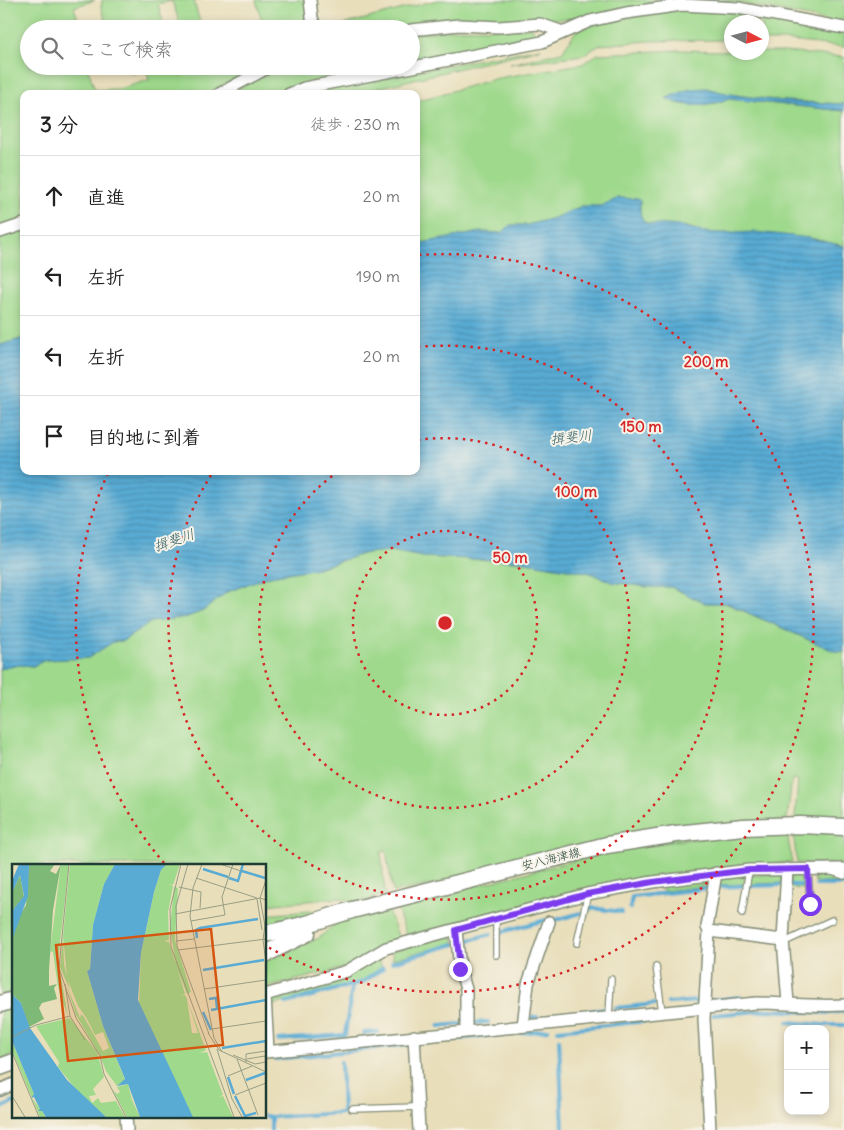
<!DOCTYPE html>
<html lang="ja">
<head>
<meta charset="utf-8">
<style>
  :root { --surface:#fff; --page:#f6f6f6; --text:#222; --muted:#767676; --line:#e0e0e0 }
  body { margin:0; font-family:Delius,"Klee One",sans-serif; background:var(--page); color:var(--text) }
  .controls { position:absolute; right:15px; bottom:15px; display:grid; overflow:hidden; border-radius:10px; box-shadow:0 2px 8px #0003 }
  .controls button { width:45px; height:45px; display:grid; place-items:center; padding:0; border:0; border-bottom:1px solid var(--line); background:var(--surface); color:var(--text); font:25px sans-serif }
  .compass { position:absolute; left:724px; top:15px; width:45px; height:45px; border-radius:50%; background:var(--surface); box-shadow:0 2px 8px #0003; rotate:96deg }
  .stop { position:absolute; width:15px; height:15px; margin:-11px; border:4px solid #7c3aed; border-radius:50%; background:#fff }
  .stop.end { background:#7c3aed; border-color:#fff; box-shadow:0 1px 5px #0008 }
  .list { margin:0; padding:0; list-style:none }
  h2 { display:flex; justify-content:space-between; align-items:center; height:65px; margin:0; padding:0 20px; font-size:21px }
  h2 small { font-size:16px; font-weight:400; color:var(--muted) }
  .list li { display:grid; grid-template-columns:32px 1fr auto; gap:15px; align-items:center; box-sizing:border-box; height:80px; padding:0 20px; border-top:1px solid var(--line) }
  .list b { display:block; font-size:19px; white-space:nowrap }
  .list em { font-size:16px; font-style:normal; color:var(--muted) }
  .icon { flex:none; width:28px; height:28px; fill:none; stroke:currentColor; stroke-width:2; stroke-linecap:round; stroke-linejoin:round }
  .map { position:relative; flex:none; width:844px; height:1130px; overflow:hidden }
  .search { position:absolute; background:var(--surface); box-shadow:0 2px 8px #0003; left:20px; top:20px; width:400px; height:55px; display:flex; align-items:center; gap:12px; box-sizing:border-box; padding:0 18px; border-radius:28px; color:var(--muted); font-size:19px }
  .panel { position:absolute; background:var(--surface); box-shadow:0 2px 8px #0003; left:20px; top:90px; width:400px; height:385px; border-radius:10px }
  .map>svg:first-child { display:block }
  .green { fill:#9fd98c; stroke:#5f8b60 }
  .water { fill:url(#water-rules); stroke:#3c7484 }
  .lines { fill:none; stroke-linecap:round; stroke-linejoin:round }
  .stream { stroke:#59abd4; stroke-width:4 }
  .lane-casing { stroke:#848e77; stroke-width:8 }
  .street-casing { stroke:#848e77; stroke-width:14 }
  .secondary-casing { stroke:#848e77; stroke-width:19 }
  .lane { stroke:#fff; stroke-width:5.5 }
  .street { stroke:#fff; stroke-width:11 }
  .secondary { stroke:#fff; stroke-width:16 }
  .route { stroke:#7c3aed; stroke-width:6 }
  .ring { fill:none; stroke:#d62828; stroke-width:2.5; stroke-dasharray:2.5 5 }
  .labels { text-anchor:middle; stroke-width:4; stroke-linejoin:round; paint-order:stroke }
  .street-label { font-size:12px; fill:#1f3d34; stroke:#f7f3e8 }
  .water-label { font-size:14px; font-style:italic; fill:#305e64; stroke:#f7f3e8 }
  .inset-river { fill:none; stroke:#59abd4; stroke-width:2.5 }
  .inset-road { fill:none; stroke:#989e84; stroke-width:1 }
  .view { fill:#d45610; fill-opacity:0.15; stroke:#d45610; stroke-width:2.5 }
  .inset-edge { fill:none; stroke:#1f3d34; stroke-width:2.5 }
  .centre { fill:#d62828; stroke:#f7f3e8; stroke-width:2.5 }
  .ring-label { font-size:15px; text-anchor:middle; font-weight:bold; fill:#d62828; stroke:#f7f3e8; stroke-width:4; stroke-linejoin:round; paint-order:stroke }
</style>
</head>
<body>
<div class="map">
<svg width="844" height="1130" viewBox="0 0 844 1130">
  <defs>
    <pattern id="water-rules" width="6" height="5" patternUnits="userSpaceOnUse" patternTransform="scale(1.25)"><rect width="6" height="5" fill="#59abd4"/><path d="M0 2.5h6" fill="none" stroke="#498cad"/></pattern>
  </defs>
  <rect width="100%" height="100%" fill="#f7f3e8"/>
  <filter id="ink" filterUnits="userSpaceOnUse"><feTurbulence type="fractalNoise" baseFrequency=".02" numOctaves="2"/><feDisplacementMap in="SourceGraphic" scale="10" xChannelSelector="R" yChannelSelector="G"/><feConvolveMatrix kernelMatrix="1 2 1 2 8 2 1 2 1" color-interpolation-filters="sRGB"/></filter>
  <filter id="wash" filterUnits="userSpaceOnUse"><feTurbulence type="fractalNoise" baseFrequency=".0096" numOctaves="4" result="noise"/><feDisplacementMap in="SourceGraphic" scale="20" xChannelSelector="R" yChannelSelector="G"/><feGaussianBlur stdDeviation="1.12" result="paint"/><feColorMatrix in="noise" values="0 0 0 0 0 0 0 0 0 0 0 0 0 0 0 0 0 1.4 0 .05"/><feComposite in="paint" operator="in"/></filter>
  <g filter="url(#wash)">
    <rect width="100%" height="100%" fill="#e8deba"/>
    <g class="green">
      <polygon points="0,0 95,0 74,7 81,29 29,29 29,66 87,66 95,90 119,89 149,80 146,69 131,74 129,66 176,66 179,76 195,68 194,66 262,66 211,94 24,94 24,219 0,227"/>
      <polygon points="102,0 198,0 194,2 202,29 182,29 172,1 158,4 165,29 109,29 101,8"/>
      <polygon points="256,0 306,0 311,29 264,29"/>
      <polygon points="437,0 844,0 844,24 740,3 717,1 682,1 583,18 464,22 387,29 327,29"/>
      <polygon points="683,8 737,10 844,32 844,47 790,41 762,41 762,22 732,22 731,40 649,41 600,45 583,55 510,64 562,52 576,31 593,24"/>
      <polygon points="532,28 539,37 411,62 411,34 458,29"/>
      <polygon points="541,48 539,49 378,88 362,94 304,94 325,88"/>
      <path d="M678,50L731,51L732,52H784L844,57V104L785,101L727,94L706,88L690,89L667,98L713,104L728,99L844,111V246L810,238L703,232L683,226L648,224C639,220 640,210 640,201L618,198L601,206H582L554,218L527,225H510L502,233L481,232L416,244V101L498,78L582,64L598,54Z"/>
      <polygon points="280,66 391,66 303,84 276,94 228,94"/>
      <polygon points="24,229 24,338 0,345 0,237"/>
      <polygon points="390,551 423,557 520,561 591,573 612,582 648,587 671,587 705,603 725,603 834,651 844,652 844,819 795,819 798,780 792,779 787,819 393,892 386,851 381,852 385,894 357,903 339,898 265,905 265,865 14,865 14,992 0,995 0,669 20,665 33,666 45,660 88,658 113,642 123,641 151,622 187,617 203,611 227,592 253,582 270,576 317,568 366,553"/>
      <polygon points="787,832 792,862 718,868 632,881 408,939 396,906 608,852 675,841 742,834"/>
      <polygon points="793,832 844,833 844,864 797,863"/>
      <polygon points="824,872 844,880 844,883 815,882 813,873"/>
      <polygon points="779,873 783,876 782,883 750,884 751,876"/>
      <polygon points="794,873 802,873 807,889 788,888 791,876"/>
      <polygon points="743,875 745,877 744,884 716,885 718,878"/>
      <polygon points="712,878 711,885 663,891 662,884"/>
      <polygon points="333,909 265,926 265,915"/>
      <polygon points="387,909 400,940 347,967 265,988 265,961 319,938 337,922"/>
      <polygon points="453,935 454,943 393,959 392,951"/>
      <polygon points="378,959 382,967 364,980 352,984 273,1005 271,997"/>
      <polygon points="14,1006 14,1055 0,1059 0,1009"/>
    </g>
    <g class="water">
      <path d="M706,88C751,101 798,102 844,104V111L728,99C707,106 685,109 666,98L690,89Z"/>
      <path d="M618,198L638,199L640,201C640,210 639,220 648,224L683,226L703,232L723,233L757,232L810,238L844,246V652L834,651L726,603H705L671,587H648L612,582L591,573L520,561L423,557L390,551L366,553L317,568L270,576L253,582L227,592L203,611L187,617L151,622L123,641L113,642L88,658L45,660L33,666L20,665L0,669V345L24,338V471H416V244L481,232L502,233L510,225H527L554,218L582,206H601Z"/>
    </g>
    <g class="lines">
      <g class="stream">
        <polyline points="789,885 803,885"/>
        <polyline points="816,885 844,885"/>
        <polyline points="750,886 782,885"/>
        <polyline points="716,887 742,886"/>
        <polyline points="630,908 632,897 710,888"/>
        <polyline points="587,910 592,908 622,912"/>
        <polyline points="552,921 581,913"/>
        <polyline points="501,932 546,920"/>
        <polyline points="462,942 491,934"/>
        <polyline points="392,962 455,944"/>
        <polyline points="713,1000 740,997"/>
        <polyline points="286,1003 363,982 383,968"/>
        <polyline points="668,1003 699,1001"/>
        <polyline points="615,1008 656,1004"/>
        <polyline points="713,1015 770,1010 829,1013 844,1011"/>
        <polyline points="551,1016 605,1009"/>
        <polyline points="530,1018 537,1017"/>
        <polyline points="471,1019 471,1023 488,1022"/>
        <polyline points="788,1022 823,1025 844,1025"/>
        <polyline points="439,1026 462,1024"/>
        <polyline points="558,1030 676,1018"/>
        <polyline points="363,1033 378,1032"/>
        <polyline points="559,1039 563,1130"/>
        <polyline points="278,1040 345,1035 352,986"/>
        <polyline points="424,1042 548,1030"/>
        <polyline points="275,1059 406,1045"/>
        <polyline points="0,1099 14,1092"/>
        <polyline points="0,1109 14,1102"/>
        <polyline points="265,1116 271,1117 271,1130"/>
        <polyline points="271,1117 343,1113 341,1062"/>
      </g>
    </g>
  </g>
  <g filter="url(#ink)">
    <g class="lines">
      <g class="lane-casing">
        <g id="lane">
          <polyline points="808,869 810,904"/>
          <polyline points="832,872 844,876"/>
          <polyline points="742,913 749,870"/>
          <polyline points="496,919 496,955"/>
          <polyline points="783,940 789,940 832,920"/>
          <polyline points="577,943 587,897 587,894"/>
          <polyline points="656,966 662,1012"/>
          <polyline points="609,1017 611,979"/>
          <polyline points="352,1109 418,1107"/>
        </g>
      </g>
      <g class="street-casing">
        <g id="street">
          <polyline points="310,0 312,18 316,29"/>
          <polyline points="411,30 459,25 499,27 540,24 563,32"/>
          <polyline points="219,94 271,66"/>
          <polyline points="289,94 304,88 542,42 590,21 626,13 682,5 738,8 844,28"/>
          <polyline points="0,232 24,224"/>
          <polyline points="787,869 783,940 788,1003"/>
          <polyline points="456,930 460,969 466,989 466,1031"/>
          <polyline points="709,931 783,940"/>
          <polyline points="265,995 347,971 386,948 587,894 653,882 749,870 844,869"/>
          <polyline points="265,995 268,1051"/>
          <polyline points="523,1026 528,984 549,922"/>
          <polyline points="414,1036 419,1130"/>
          <path d="M265,1052L756,1003C786,1003 815,1007 844,1005"/>
          <polyline points="0,1090 14,1084"/>
          <polyline points="126,1116 127,1130"/>
          <polyline points="710,1130 704,1019 709,931 707,927 716,873"/>
        </g>
      </g>
      <g class="secondary-casing">
        <g id="secondary">
          <polyline points="265,934 307,924 352,910 607,845 676,834 743,827 800,825 844,827"/>
          <polyline points="265,954 307,933 307,924"/>
          <polyline points="0,1004 14,1000"/>
          <polyline points="0,1067 14,1062"/>
        </g>
      </g>
      <use href="#lane" class="lane"/>
      <use href="#street" class="street"/>
      <use href="#secondary" class="secondary"/>
    </g>
  </g>
  <g class="lines" filter="url(#ink)">
    <polyline class="route" points="460,969 456,930 587,894 653,882 749,870 808,869 810,904"/>
  </g>
  <g class="ring">
    <circle cx="445" cy="623" r="92"/>
    <path d="M418 440A185 185 0 1 1 339 471"/>
    <path d="M418 347A277 277 0 1 1 213 472"/>
    <path d="M164 863A369 369 0 0 1 108 473M419 255A369 369 0 1 1 266 946"/>
  </g>
  <g class="labels">
    <g class="street-label">
      <text transform="translate(551 859) rotate(-14)" y="4">安八海津線</text>
    </g>
    <g class="water-label">
      <text transform="translate(571 437) rotate(-6)" y="5">揖斐川</text>
      <text transform="translate(174 540) rotate(-19)" y="5">揖斐川</text>
    </g>
  </g>
  <g transform="translate(12 864)">
    <rect width="254" height="254" fill="#e8deba"/>
    <path d="M49,0H57L46,96L56,153L46,123L41,88L38,87ZM58,0H103L92,20L81,61L78,105L75,107L91,162L113,216L105,222L94,207L101,224L88,192L64,151L55,122L68,154L69,150L72,153L91,187L97,184L91,168L83,171L75,155L66,142L55,114L51,71L52,100L58,126L48,103ZM155,0H168L161,21L156,20L161,22L156,48L157,76L152,77L157,78L173,130L169,132L173,131L175,135L180,169H186L176,138L194,186L188,189L195,188L211,231L206,233L211,232L221,253H181L179,250L127,139L129,89L142,28L149,6ZM162,23L166,24L163,76L179,128L175,130L164,102L158,64ZM58,154L85,188L92,213L81,225L84,231L77,232L80,239L86,234L89,239L104,237L113,253H94L72,235L46,203L47,198L24,162ZM0,177L22,230L20,234L34,253H28L0,186ZM116,220L120,236L128,253H115L101,226L105,230L108,228L105,223Z" fill="#9fd98c"/>
    <path d="M17,0H43L38,7L44,10L49,0L41,46L37,106V122L45,120L42,124L45,135L30,139L27,144L32,155L17,163L9,139L0,130V76L6,54L14,41ZM8,11L12,33L0,47V29Z" fill="#7fb978"/>
    <path d="M7,0H17L16,32L0,76V47L12,32L8,11L0,29V17ZM103,0H155L149,6L142,28L129,89L126,136L181,253H128L116,220L105,222L113,215L91,162L75,107L78,105L81,61L92,20ZM0,130L9,139L18,164L55,216L94,253H34L30,247H26L28,245L22,233L19,234L22,230L0,177Z" fill="#59abd4"/>
    <path class="inset-river" d="M191,5L216,13M230,7L253,14M217,14L226,17L231,0M185,74L184,66L188,64L246,55M191,106L252,96M197,135L204,134L205,144M199,146L254,136M191,148L199,166M210,184L254,177M216,213L222,230M234,216L253,209M223,232L233,252L244,249"/>
    <path class="inset-road" d="M57,0L47,104L64,154L88,192L92,210L114,253M169,0L158,45L159,83L222,253M176,0L164,42L165,82L197,170M190,0L181,24L178,52L202,174L210,188M208,0L229,7M184,14L245,34M167,23L189,28L188,44M245,35L250,66M163,50L248,34L254,36M179,57L213,51L210,33L221,0M253,61L251,76L254,98M253,62L248,34L254,16M164,77L182,75M166,86L254,75M53,120L58,152L73,176M192,125L254,116M200,165L254,157M196,169L207,186L254,208M0,173L24,161L58,152M205,185L220,235L230,253M0,188L27,253M221,191L243,200L254,198M225,195L246,251M235,195L253,192L254,196M234,198V190L254,187M216,212L240,202M223,231L254,219M0,232L13,253"/>
    <path class="view" d="M199,65L211,181L56,197L44,81Z"/>
    <rect width="254" height="254" class="inset-edge"/>
  </g>
  <circle cx="445" cy="623" r="8" class="centre"/>
  <g class="ring-label">
    <text x="706" y="367">200 m</text>
    <text x="641" y="432">150 m</text>
    <text x="576" y="497">100 m</text>
    <text x="510" y="563">50 m</text>
  </g>
</svg>
<div class="controls">
<button>+</button>
<button>−</button>
</div>
<svg class="compass" viewBox="-18 -18 36 36"><path d="M0-13l5 13h-10z" fill="#e53935"/><path d="M0 13l5-13h-10z" fill="#767676"/></svg>
<div class="stop" style="left:810px;top:904px"></div>
<div class="stop end" style="left:460px;top:969px"></div>
<div class="search"><svg class="icon" aria-label="search" viewBox="0 0 24 24"><circle cx="10" cy="10" r="6"/><path d="M15 15l6 6"/></svg>ここで検索</div>
<section class="panel">
<h2>3 分<small>徒歩 · 230 m</small></h2>
<ul class="list">
<li><svg class="icon" aria-label="ahead" viewBox="0 0 24 24"><path d="M12 20V5M6 11l6-6 6 6"/></svg><div><b>直進</b></div><em>20 m</em></li>
<li><svg class="icon" aria-label="left" viewBox="0 0 24 24"><path d="M17 20v-9H6M10 6l-5 5 5 5"/></svg><div><b>左折</b></div><em>190 m</em></li>
<li><svg class="icon" aria-label="left" viewBox="0 0 24 24"><path d="M17 20v-9H6M10 6l-5 5 5 5"/></svg><div><b>左折</b></div><em>20 m</em></li>
<li><svg class="icon" aria-label="arrive" viewBox="0 0 24 24"><path d="M6 21V4h12l-3 4 3 4H6"/></svg><div><b>目的地に到着</b></div></li>
</ul>
</section>
</div>
</body>
</html>
